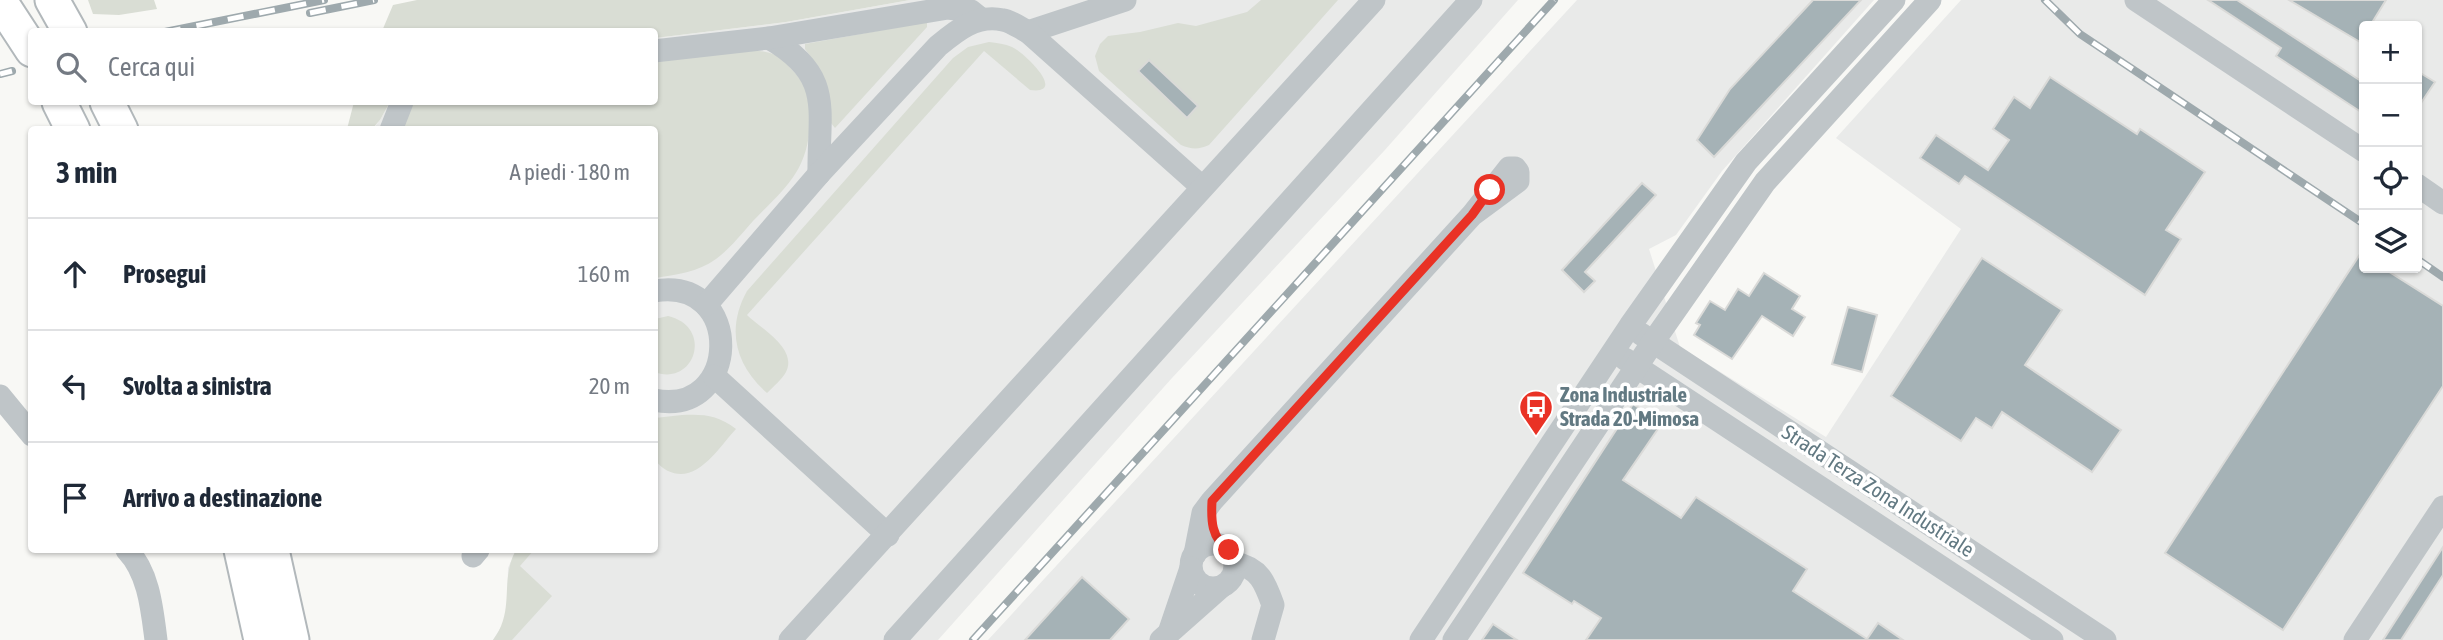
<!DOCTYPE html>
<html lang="it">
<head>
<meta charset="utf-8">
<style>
  :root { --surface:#fff; --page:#f6f6f7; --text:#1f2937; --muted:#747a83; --line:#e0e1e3 }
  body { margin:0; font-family:"Asap Condensed",sans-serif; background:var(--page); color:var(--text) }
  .controls { position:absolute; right:21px; top:21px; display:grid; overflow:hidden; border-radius:7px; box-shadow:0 2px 5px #0004 }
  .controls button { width:63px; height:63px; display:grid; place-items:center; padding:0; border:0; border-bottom:2px solid var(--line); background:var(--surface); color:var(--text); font:35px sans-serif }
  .stop { position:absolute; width:21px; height:21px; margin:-16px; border:5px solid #e93225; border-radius:50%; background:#fff }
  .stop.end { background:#e93225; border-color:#fff; box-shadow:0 2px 7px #0008 }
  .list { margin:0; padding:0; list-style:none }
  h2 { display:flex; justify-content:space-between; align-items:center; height:91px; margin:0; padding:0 28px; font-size:30px }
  h2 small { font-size:23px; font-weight:400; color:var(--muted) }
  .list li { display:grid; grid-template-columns:46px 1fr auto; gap:21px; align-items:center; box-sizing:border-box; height:112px; padding:0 28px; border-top:2px solid var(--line) }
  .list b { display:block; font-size:26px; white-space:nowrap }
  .list em { font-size:23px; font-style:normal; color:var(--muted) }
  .icon { flex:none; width:38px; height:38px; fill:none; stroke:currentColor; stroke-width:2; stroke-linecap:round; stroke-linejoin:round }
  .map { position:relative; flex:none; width:2443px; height:640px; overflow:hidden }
  .search { position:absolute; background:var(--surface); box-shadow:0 2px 5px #0004; left:28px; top:28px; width:630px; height:77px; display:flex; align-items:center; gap:18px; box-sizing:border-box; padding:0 24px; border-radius:7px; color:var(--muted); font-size:26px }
  .panel { position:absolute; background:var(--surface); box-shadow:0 2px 5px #0004; left:28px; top:126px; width:630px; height:427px; border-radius:7px }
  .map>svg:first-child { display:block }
  .built { fill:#e9eae9; fill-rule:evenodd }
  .green { fill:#d9ddd4 }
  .building { fill:#a5b2b6; stroke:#dadad8; stroke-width:2 }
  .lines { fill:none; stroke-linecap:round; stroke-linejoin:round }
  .highway-casing { stroke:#b2b8bb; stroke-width:37 }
  .minor { stroke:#bfc5c8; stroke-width:23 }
  .highway { stroke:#fff; stroke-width:33 }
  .rail-casing { stroke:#9ea9ad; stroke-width:8 }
  .rail { stroke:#fff; stroke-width:5; stroke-dasharray:16; stroke-linecap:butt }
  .route { stroke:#e93225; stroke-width:9 }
  .labels { text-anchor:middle; stroke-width:7; stroke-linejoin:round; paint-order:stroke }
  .poi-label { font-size:21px; font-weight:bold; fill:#627982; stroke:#fff; text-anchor:start }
  .street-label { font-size:21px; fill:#627982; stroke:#fff }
</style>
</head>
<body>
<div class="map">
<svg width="2443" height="640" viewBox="0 0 2443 640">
  <rect width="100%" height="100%" fill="#f8f8f5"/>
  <g class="built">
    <polygon points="910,0 1518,0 1384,151 1172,378 938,640 493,640 503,624 507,611 508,568 516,550 654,550 654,130 372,130 380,120 390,102 654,102 655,38 786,22"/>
    <path d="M1577,0H1874L1722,171L1676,235L1649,249L1680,347L1826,437L1961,229L1836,138L1961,0H2443V640H988ZM2364,26H2417V268H2364Z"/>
  </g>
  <g class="green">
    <polygon points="88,0 154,0 157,9 119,15 93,14"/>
    <polygon points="417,0 910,0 786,22 655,38 654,32 382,31 393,5"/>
    <path d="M1261,0H1338L1209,145C1198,150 1191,149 1181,145L1099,71L1095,56L1100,44L1108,36L1140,32L1178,23L1196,26L1247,12Z"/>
    <path d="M927,22V27L835,128L831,123C830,90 825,75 805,49V44Z"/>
    <path d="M989,42C997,43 1005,44 1012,47C1025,53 1068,95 1030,90L984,51L747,315C760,328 798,348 786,372C782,379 773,387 767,393C735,365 726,329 747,291L953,58L968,47Z"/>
    <path d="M750,50C774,52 779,54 795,73C808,88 811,102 810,122C808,171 786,187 753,221C742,233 730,249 716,259C698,272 676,275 655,278L654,130H402L410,102H654L655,60Z"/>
    <polygon points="354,102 390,102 380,120 372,129 347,129"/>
    <path d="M668,316C714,327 695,387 654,372L655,319Z"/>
    <path d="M682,415C704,414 718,415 736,429C719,447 697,485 668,471C663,469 658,463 654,460L655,418Z"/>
    <path d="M516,550H534L520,566L552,596L512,640H493C516,610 499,580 516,550Z"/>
  </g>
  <g class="building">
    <polygon points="1813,0 1861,0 1714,157 1697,140 1730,89"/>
    <polygon points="2208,0 2237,0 2364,83 2364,114 2276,56 2281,48"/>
    <polygon points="2289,0 2386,0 2370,26 2364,26 2364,36 2360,42"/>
    <polygon points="1149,60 1198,106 1187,118 1138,71"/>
    <polygon points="2417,71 2435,82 2417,109"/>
    <polygon points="2050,77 2137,134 2140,129 2205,172 2166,230 2181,239 2145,295 1965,176 1959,184 1920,158 1936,135 1988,170 2009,140 1993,129 2014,97 2030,108"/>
    <polygon points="1642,183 1656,195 1585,272 1595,281 1584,292 1562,270"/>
    <polygon points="2364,248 2364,268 2383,268 2443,306 2443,386 2283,630 2165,553"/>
    <polygon points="1982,258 2062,310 2025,365 2121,430 2092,472 2002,412 1992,428 1976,418 1961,441 1891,396"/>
    <polygon points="1764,273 1800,296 1792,309 1805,317 1793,336 1762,316 1732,359 1694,335 1700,325 1696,323 1710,301 1725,310 1738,289 1749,296"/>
    <polygon points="1848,307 1877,315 1862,372 1832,364"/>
    <polygon points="1633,404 1662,423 1623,480 1681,518 1696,497 1807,569 1793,591 1867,639 1878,623 1903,640 1586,640 1601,618 1574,601 1572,604 1523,573"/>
    <polygon points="2443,547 2443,575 2401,640 2383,640"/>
    <polygon points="1082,577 1129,619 1110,640 1025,640"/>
    <polygon points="1493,624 1517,640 1482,640"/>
  </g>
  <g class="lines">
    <g class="highway-casing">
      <g id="highway">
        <polyline points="52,0 70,32"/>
        <polyline points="0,1 32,50"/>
        <polyline points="59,102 73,130"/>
        <polyline points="107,102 121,130"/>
        <polyline points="241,550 261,640"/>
        <polyline points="272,550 292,640"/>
      </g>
    </g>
    <g class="minor">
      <polyline points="2136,0 2364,151"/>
      <polyline points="1028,32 1125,0"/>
      <path d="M769,38C835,76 818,110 819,174"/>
      <polyline points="654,51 769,38 948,8 971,11 981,19"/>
      <polyline points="391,130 402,102"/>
      <polyline points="2417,185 2443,203"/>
      <path d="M654,291C745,275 741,418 654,400"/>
      <path d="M706,305L819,174L938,46C956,31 976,14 1003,20C1011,21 1020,28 1028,32L1202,187"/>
      <polyline points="1641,334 2105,640"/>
      <polyline points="1625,359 2052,640"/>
      <polyline points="714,376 888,535"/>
      <polyline points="0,396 32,435"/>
      <circle cx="1213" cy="566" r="22"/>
      <path d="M127,550C149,573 152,609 156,640"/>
      <polyline points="1195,554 1203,513 1212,501 1472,215 1509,168 1515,168 1518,172 1518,181 1472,215"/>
      <polyline points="473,556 478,550"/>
      <path d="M1235,563C1260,568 1265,583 1273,605L1263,640"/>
      <polyline points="1170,630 1191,568"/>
      <polyline points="790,640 1374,0"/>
      <polyline points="895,640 1471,0"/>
      <polyline points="1161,640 1221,587"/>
      <polyline points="1421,640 1630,326 1746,162 1894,0"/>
      <polyline points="1454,640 1653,342 1765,182 1930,0"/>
      <polyline points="2355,640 2443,507"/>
    </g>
    <use href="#highway" class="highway"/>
    <g class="rail-casing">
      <g id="rail">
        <polyline points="2045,0 2080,34 2364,224"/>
        <polyline points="310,13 374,0"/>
        <polyline points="165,32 324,0"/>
        <polyline points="0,74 12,71"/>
        <polyline points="2417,259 2443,277"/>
        <polyline points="973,640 1554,0"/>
      </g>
    </g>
    <use href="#rail" class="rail"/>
  </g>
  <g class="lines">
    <path class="route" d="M1229,550C1211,538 1211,520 1212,501L1472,215L1490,190"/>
  </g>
  <defs>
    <g id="bus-pin" transform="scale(1.75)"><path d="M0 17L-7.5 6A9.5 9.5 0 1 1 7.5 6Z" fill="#e93225" stroke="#fff"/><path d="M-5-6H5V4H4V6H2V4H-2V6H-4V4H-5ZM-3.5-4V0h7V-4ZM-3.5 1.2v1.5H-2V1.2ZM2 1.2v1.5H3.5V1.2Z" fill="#fff"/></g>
  </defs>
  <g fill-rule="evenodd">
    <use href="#bus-pin" x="1536" y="407"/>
  </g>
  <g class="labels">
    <g class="poi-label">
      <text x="1560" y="402">Zona Industriale<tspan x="1560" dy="24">Strada 20-Mimosa</tspan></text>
    </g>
    <g class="street-label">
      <text transform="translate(1878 491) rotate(33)" y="7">Strada Terza Zona Industriale</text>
    </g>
  </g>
</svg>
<div class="controls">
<button>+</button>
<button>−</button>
<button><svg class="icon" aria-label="locate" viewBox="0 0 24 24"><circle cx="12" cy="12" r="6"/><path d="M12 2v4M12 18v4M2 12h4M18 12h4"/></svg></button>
<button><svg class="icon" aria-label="layers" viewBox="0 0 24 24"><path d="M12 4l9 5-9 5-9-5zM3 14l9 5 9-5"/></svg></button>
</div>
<div class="stop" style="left:1490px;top:190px"></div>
<div class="stop end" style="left:1229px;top:550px"></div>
<div class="search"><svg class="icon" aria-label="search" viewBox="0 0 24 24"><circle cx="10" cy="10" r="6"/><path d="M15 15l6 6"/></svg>Cerca qui</div>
<section class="panel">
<h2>3 min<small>A piedi · 180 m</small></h2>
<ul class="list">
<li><svg class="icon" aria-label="ahead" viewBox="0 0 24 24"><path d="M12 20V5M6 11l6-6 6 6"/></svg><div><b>Prosegui</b></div><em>160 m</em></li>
<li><svg class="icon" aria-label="left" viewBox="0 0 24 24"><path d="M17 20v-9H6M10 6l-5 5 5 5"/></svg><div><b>Svolta a sinistra</b></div><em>20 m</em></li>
<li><svg class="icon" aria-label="arrive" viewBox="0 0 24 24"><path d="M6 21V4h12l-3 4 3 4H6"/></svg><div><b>Arrivo a destinazione</b></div></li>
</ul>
</section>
</div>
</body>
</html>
